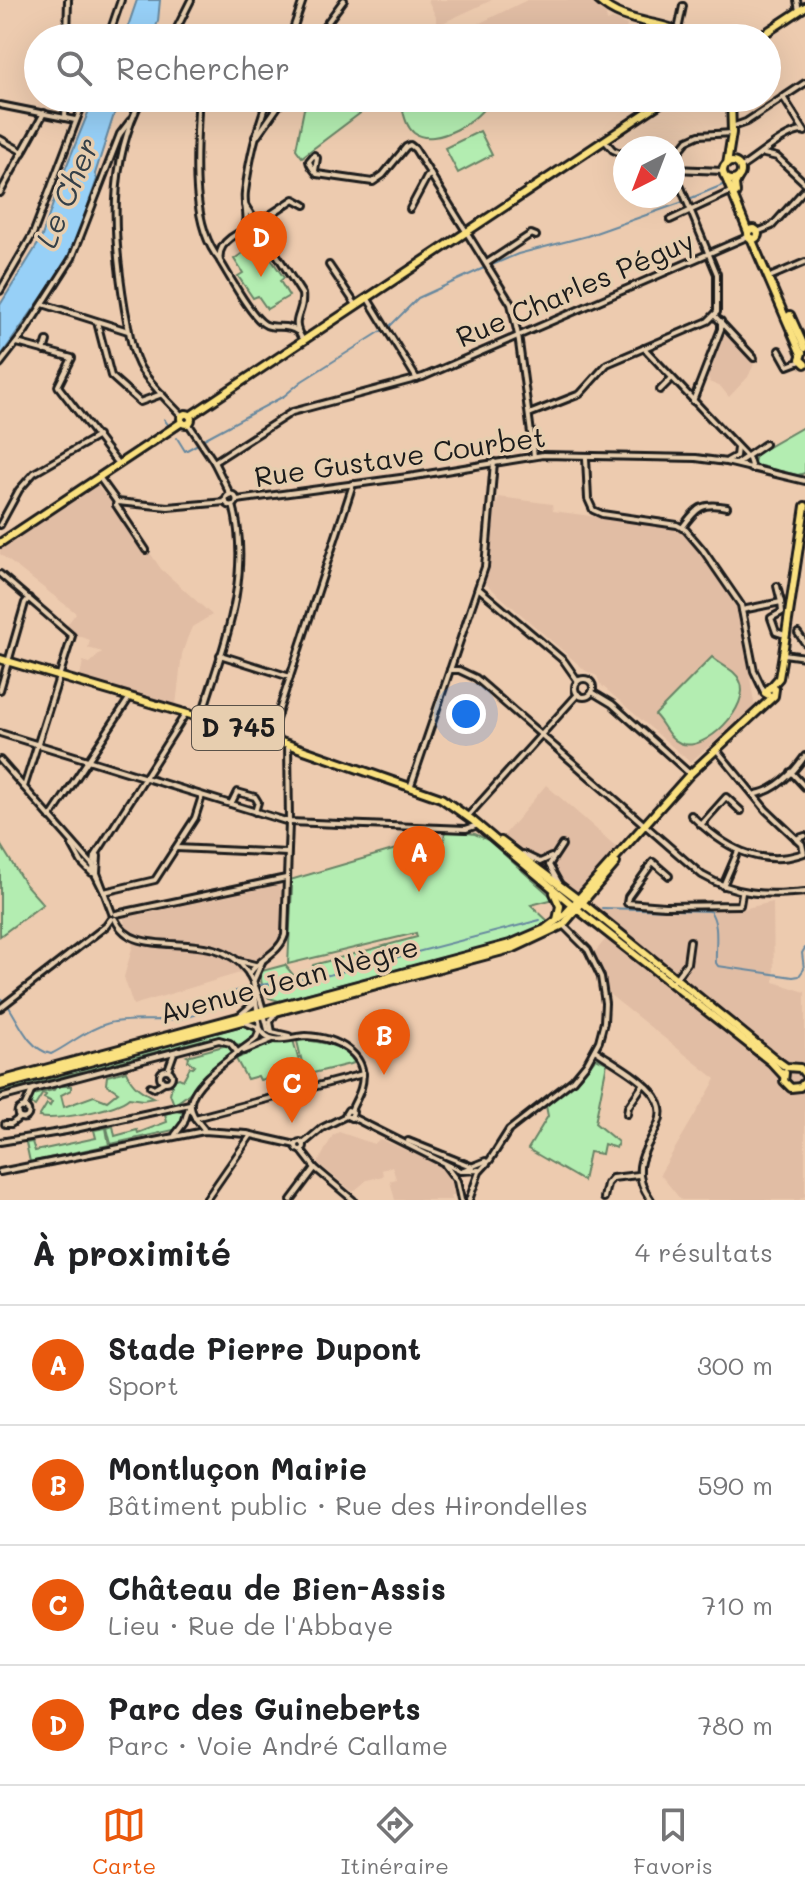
<!DOCTYPE html>
<html lang="fr">
<head>
<meta charset="utf-8">
<style>
  :root { --surface:#fff; --page:#f6f6f6; --text:#202124; --muted:#757577; --line:#e0e0e0; --accent:#ea580c }
  body { margin:0; font-family:Mali,sans-serif; background:var(--page); color:var(--text) }
  .compass { position:absolute; left:613px; top:136px; width:72px; height:72px; border-radius:50%; background:var(--surface); box-shadow:0 8px 32px #0002; rotate:222deg }
  .you { position:absolute; left:466px; top:714px; width:28px; height:28px; margin:-20px; border:6px solid #fff; border-radius:50%; background:#1a73e8; box-shadow:0 0 0 12px #1a73e833 }
  .badge { display:grid; place-items:center; width:52px; height:52px; border-radius:50%; background:var(--accent); color:#fff; font-size:26px; font-weight:700 }
  .pin { position:absolute; translate:-50% -66px; filter:drop-shadow(0 2px 4px #0008) }
  .pin::after { content:''; position:absolute; top:42px; width:28px; height:24px; background:inherit; clip-path:polygon(0 0,100% 0,50% 100%) }
  .list { margin:0; padding:0; list-style:none }
  h2 { display:flex; justify-content:space-between; align-items:center; height:104px; margin:0; padding:0 32px; font-size:34px }
  h2 small { font-size:26px; font-weight:400; color:var(--muted) }
  .list li { display:grid; grid-template-columns:52px 1fr auto; gap:24px; align-items:center; box-sizing:border-box; height:120px; padding:0 32px; border-top:2px solid var(--line) }
  .list b { display:block; font-size:30px; white-space:nowrap }
  .list p { margin:0; font-size:26px; white-space:nowrap; color:var(--muted) }
  .list em { font-size:26px; font-style:normal; color:var(--muted) }
  .icon { flex:none; width:44px; height:44px; fill:none; stroke:currentColor; stroke-width:2; stroke-linecap:round; stroke-linejoin:round }
  .map { position:relative; flex:none; width:805px; height:1200px; overflow:hidden }
  .search { position:absolute; background:var(--surface); box-shadow:0 8px 32px #0002; left:24px; right:24px; top:24px; height:88px; display:flex; align-items:center; gap:20px; box-sizing:border-box; padding:0 28px; border-radius:44px; color:var(--muted); font-size:30px }
  .sheet { height:584px; background:var(--surface) }
  nav { display:flex; justify-content:space-around; align-items:center; box-sizing:border-box; height:112px; border-top:2px solid var(--line); background:var(--surface); font-size:22px; color:var(--muted) }
  nav a { display:grid; justify-items:center; gap:4px }
  nav .on { color:var(--accent) }
  .map>svg:first-child { display:block }
  .built { fill:#e1bda4 }
  .green { fill:#b3edb1; stroke:#688466; stroke-width:2 }
  .water { fill:#97d0f7; stroke:#66889f; stroke-width:2 }
  .lines { fill:none; stroke-linecap:round; stroke-linejoin:round }
  .stream { stroke:#66889f; stroke-width:2 }
  .minor-casing { stroke:#1c1c1c; stroke-width:10 }
  .major-casing { stroke:#1c1c1c; stroke-width:12 }
  .minor { stroke:#e7ceaf; stroke-width:4 }
  .major { stroke:#fae180; stroke-width:6 }
  .labels { text-anchor:middle; stroke-width:7; stroke-linejoin:round; paint-order:stroke }
  .shield { fill:#e7ceaf; stroke:#595148; stroke-width:2 }
  .shield-label { font-size:26px; font-weight:bold; fill:#1c1c1c }
  .street-label { font-size:28px; fill:#1c1c1c; stroke:#e7ceaf }
  .water-label { font-size:30px; font-style:italic; fill:#354048; stroke:#e7ceaf }
</style>
</head>
<body>
<div class="map">
<svg width="805" height="1200" viewBox="0 0 805 1200">
  <rect width="100%" height="100%" fill="#edcbaf"/>
  <filter id="ink" filterUnits="userSpaceOnUse"><feTurbulence type="fractalNoise" baseFrequency=".0125" numOctaves="2"/><feDisplacementMap in="SourceGraphic" scale="16" xChannelSelector="R" yChannelSelector="G"/><feConvolveMatrix kernelMatrix="1 2 1 2 8 2 1 2 1" color-interpolation-filters="sRGB"/></filter>
  <g filter="url(#ink)">
    <g class="built">
      <polygon points="428,0 492,0 436,26 436,17"/>
      <polygon points="527,0 589,0 606,15 607,21 612,19 627,25 626,30 609,38 485,38 478,24"/>
      <polygon points="726,330 749,354 749,360 754,364 748,377 729,397 721,387 709,382 710,380 706,378"/>
      <polygon points="96,484 112,504 112,511 117,512 146,556 150,553 161,569 212,615 192,627 187,639 182,654 176,705 80,677 83,661 90,663 102,652 88,648 90,640 76,635 67,625 76,613 0,554 0,547"/>
      <polygon points="499,497 552,504 553,511 674,527 683,533 699,550 739,612 755,708 690,762 600,684 597,676 586,671 486,584 484,578 489,565 495,507"/>
      <polygon points="546,785 621,851 579,900 500,840"/>
      <polygon points="279,885 283,897 281,938 263,957 240,973 133,1005 124,977 133,945 125,930 124,918"/>
      <polygon points="773,902 774,982 805,992 805,1196 799,1200 681,1200 660,1174 716,1079 610,995 594,953 616,927 596,907 738,910"/>
      <polygon points="339,1132 374,1144 380,1139 439,1165 453,1179 457,1196 451,1196 451,1200 395,1200 390,1181 396,1179 392,1166 382,1170 383,1176 367,1180 353,1192 318,1163 333,1135"/>
    </g>
    <g class="green">
      <polygon points="316,98 383,98 382,102 379,99 302,157 296,149 304,109"/>
      <path d="M399,98H489V99C483,120 434,148 414,133C404,125 404,110 399,98Z"/>
      <polygon points="480,131 492,155 458,173 445,148"/>
      <polygon points="255,245 264,259 269,256 284,278 280,281 289,296 267,309 258,296 253,298 238,276 243,273 234,259"/>
      <polygon points="805,426 805,473 798,475 757,466 754,463 756,454"/>
      <path d="M712,657C721,666 735,669 740,681C752,705 705,754 680,743C668,738 664,724 655,715Z"/>
      <path d="M445,830L475,834L488,840L554,899L531,905L549,922L516,938L279,1001L269,998C263,991 259,980 262,971L285,965L294,976L312,972L313,965L417,937L416,933L288,964L292,887L289,886L290,880L427,840H444Z"/>
      <polygon points="0,844 25,884 43,904 0,936"/>
      <polygon points="246,1025 253,1027 256,1034 241,1046 225,1038 211,1040 210,1038 0,1093 0,1089"/>
      <polygon points="300,1039 340,1046 356,1061 354,1063 305,1075 297,1041"/>
      <polygon points="293,1040 303,1076 286,1080 284,1073 260,1080 258,1076 247,1079 236,1059 267,1044"/>
      <path d="M227,1045L233,1049L232,1052C212,1066 194,1094 174,1104L170,1094L173,1080L179,1078L183,1080L190,1067L193,1068L195,1066L188,1061L189,1057L187,1056Z"/>
      <polygon points="596,1058 607,1063 595,1123 618,1142 616,1148 604,1144 602,1154 589,1152 583,1181 528,1149 548,1116 546,1106 580,1078"/>
      <path d="M126,1071C132,1086 141,1091 154,1098L143,1100L129,1098C117,1109 58,1121 39,1117L47,1104L50,1106L52,1102L44,1098L46,1095L43,1093L35,1106L31,1104L28,1109L25,1106L32,1095L54,1090L56,1086H71V1090L61,1095L64,1107L94,1096L107,1101L118,1092L106,1084L107,1076Z"/>
      <polygon points="175,1111 184,1113 178,1129 111,1144 107,1128 113,1126 115,1136 137,1130 138,1133 167,1122 165,1114"/>
      <polygon points="106,1128 109,1145 30,1162 26,1143 32,1142 35,1151 96,1138 94,1130"/>
    </g>
    <g class="water">
      <polygon points="137,0 160,0 158,21 152,38 124,38"/>
      <polygon points="94,98 117,98 114,104 116,108 95,174 97,179 79,232 63,267 0,357 0,305 41,239 62,177"/>
    </g>
    <g class="lines">
      <g class="stream">
        <polyline points="689,199 725,184"/>
        <polyline points="492,265 518,254 587,236 683,202"/>
        <polyline points="390,326 418,298 486,267"/>
        <polyline points="164,419 169,426"/>
        <polyline points="177,438 185,451 198,444"/>
        <polyline points="204,439 284,396 302,381 383,330"/>
        <path d="M602,908L710,911C720,925 715,946 716,963L718,966L793,977L799,976L804,969L802,953L805,948"/>
        <polyline points="260,985 325,976 540,920"/>
        <polyline points="0,998 3,1001"/>
        <path d="M9,1007C20,1024 29,1049 51,1054C70,1045 85,1030 106,1024C136,1014 197,1032 218,997L249,987"/>
      </g>
      <g class="minor-casing">
        <g id="minor">
          <polyline points="797,0 799,11"/>
          <polyline points="678,30 683,6"/>
          <polyline points="67,38 68,0"/>
          <polyline points="108,38 121,0"/>
          <polyline points="172,38 191,0"/>
          <polyline points="290,38 303,0"/>
          <polyline points="316,38 344,0"/>
          <polyline points="783,97 805,132"/>
          <path d="M142,98C107,164 113,238 125,310C129,329 131,352 141,369C152,386 168,401 182,416"/>
          <polyline points="0,105 75,120"/>
          <path d="M198,110C196,154 190,224 219,259"/>
          <polyline points="65,117 66,98"/>
          <polyline points="732,127 746,122 805,83"/>
          <polyline points="255,137 258,135 284,98"/>
          <polyline points="0,139 23,152"/>
          <polyline points="605,141 613,150 625,155"/>
          <polyline points="764,154 777,157 805,183"/>
          <path d="M740,168C757,158 787,130 804,131"/>
          <polyline points="674,169 723,171"/>
          <path d="M315,171L317,158L314,155L309,161C310,166 314,170 317,174L373,182L383,175L406,147L410,145L415,149L511,304L518,335L534,456"/>
          <polyline points="0,193 44,113"/>
          <path d="M245,205L302,294C305,315 288,318 303,340"/>
          <polyline points="410,209 427,177 431,175"/>
          <polyline points="670,220 732,191"/>
          <polyline points="256,224 294,199 305,205"/>
          <path d="M257,228C240,229 216,242 220,261C229,275 252,319 266,325C277,329 287,324 297,331"/>
          <path d="M244,230C250,216 243,206 245,192C250,156 256,132 268,98"/>
          <polyline points="757,232 772,226 805,189"/>
          <polyline points="487,263 531,234 536,236"/>
          <polyline points="329,265 356,305"/>
          <polyline points="772,276 805,262"/>
          <polyline points="0,291 33,234 85,98"/>
          <polyline points="368,299 417,379"/>
          <polyline points="43,304 128,331"/>
          <polyline points="715,316 754,358"/>
          <polyline points="97,322 111,376 140,402 162,394"/>
          <polyline points="17,343 72,358 58,386 118,464"/>
          <polyline points="644,348 749,459 752,469"/>
          <polyline points="779,350 788,366 801,361"/>
          <polyline points="44,351 47,341"/>
          <polyline points="0,364 24,333 72,258 120,134 130,121"/>
          <polyline points="660,390 671,379"/>
          <polyline points="693,401 721,329 721,321"/>
          <polyline points="529,414 580,394 607,364 708,321 717,312 717,274 675,173 680,150 688,140 699,135 732,133"/>
          <polyline points="188,423 214,462 230,494"/>
          <polyline points="586,458 588,499 593,510 602,514 677,525 686,530 703,550 741,605 754,671 764,692"/>
          <polyline points="727,461 736,456 737,448"/>
          <polyline points="214,462 292,412 423,377 749,236"/>
          <polyline points="736,464 765,444"/>
          <polyline points="99,477 117,502 168,507 226,502"/>
          <circle cx="231" cy="500" r="5.5"/>
          <polyline points="237,500 415,476 543,455 696,458 726,462 805,481"/>
          <polyline points="117,502 116,505 146,550"/>
          <polyline points="0,525 19,490 34,473 98,436"/>
          <path d="M682,528C697,507 702,502 727,507"/>
          <polyline points="0,574 72,636 24,787"/>
          <polyline points="777,586 781,602"/>
          <polyline points="478,588 564,661 578,681"/>
          <polyline points="742,610 781,602 782,612 771,618 776,632 782,634"/>
          <polyline points="798,633 805,643"/>
          <polyline points="784,654 805,657"/>
          <polyline points="220,655 290,677"/>
          <path d="M450,670H459L476,678L702,875C736,895 766,896 805,892"/>
          <circle cx="584" cy="688" r="9"/>
          <polyline points="0,690 25,603 29,598"/>
          <polyline points="592,692 612,704 690,774"/>
          <path d="M201,718C222,649 253,578 233,505"/>
          <polyline points="0,733 289,822 466,829 478,825"/>
          <polyline points="270,738 353,484"/>
          <polyline points="0,760 97,870"/>
          <polyline points="791,772 805,787"/>
          <polyline points="411,785 485,567 494,462"/>
          <path d="M756,794C776,791 794,772 805,756"/>
          <polyline points="231,804 237,792 255,797 258,802 255,812"/>
          <path d="M691,815C722,846 759,869 804,853L802,844L766,810L716,749"/>
          <polyline points="468,816 578,694"/>
          <polyline points="50,818 130,697"/>
          <polyline points="701,825 726,797 741,811"/>
          <polyline points="796,839 805,836"/>
          <polyline points="72,845 82,863 92,873 96,873"/>
          <polyline points="176,848 287,853"/>
          <polyline points="523,854 540,862 551,857"/>
          <polyline points="98,856 97,873 112,913"/>
          <polyline points="669,876 653,862 628,897 627,903 665,906 740,905 742,893"/>
          <polyline points="559,883 549,865 562,845"/>
          <polyline points="723,886 738,851"/>
          <polyline points="104,892 93,870 95,856 186,713"/>
          <polyline points="104,892 155,880 195,818 202,796"/>
          <polyline points="116,914 286,878"/>
          <path d="M115,919C135,965 212,923 247,971C259,989 263,1010 268,1030L272,1032"/>
          <polyline points="239,961 255,965"/>
          <path d="M262,962L253,982L260,1028C263,1034 267,1038 274,1039C284,1041 296,1036 306,1036C334,1037 371,1053 361,1088C359,1096 354,1103 351,1111"/>
          <path d="M249,974C260,958 279,954 285,935L289,822L288,744"/>
          <polyline points="672,983 687,963 690,941"/>
          <polyline points="0,1008 106,926 111,919"/>
          <polyline points="276,1013 270,1022 272,1032 289,1036"/>
          <polyline points="240,1015 254,1003 255,998"/>
          <path d="M595,1050C612,1062 644,1079 655,1096C679,1130 615,1153 651,1200"/>
          <polyline points="244,1051 273,1039"/>
          <circle cx="166" cy="1076" r="6"/>
          <polyline points="168,1070 174,1053"/>
          <polyline points="150,1086 154,1088 164,1082"/>
          <polyline points="0,1098 219,1040 230,1043 238,1053"/>
          <circle cx="23" cy="1113" r="5.5"/>
          <polyline points="24,1108 32,1090"/>
          <polygon points="348,1110 353,1112 351,1118 345,1115"/>
          <polyline points="627,1114 628,1107 643,1085"/>
          <polyline points="352,1117 460,1171 479,1170"/>
          <polyline points="195,1118 363,1074"/>
          <polyline points="5,1124 11,1124 19,1118"/>
          <path d="M204,1129C199,1122 192,1117 191,1107C188,1083 239,1053 256,1039L259,1032L257,1027L244,1022"/>
          <polyline points="408,1141 473,1167"/>
          <circle cx="300" cy="1146" r="4"/>
          <polyline points="0,1142 66,1131 190,1104 184,1123 175,1135"/>
          <polyline points="303,1144 322,1128 346,1116"/>
          <polyline points="301,1150 315,1168 353,1200"/>
          <polyline points="445,1165 457,1181 461,1200"/>
          <polyline points="461,1171 486,1161"/>
          <polyline points="0,1172 204,1131 247,1134 296,1145"/>
          <polyline points="604,1198 607,1184 612,1178 638,1175"/>
          <polyline points="206,1200 251,1135"/>
          <polyline points="291,1200 315,1168"/>
          <polyline points="469,1200 479,1172 490,1160 509,1130 573,1080 587,1063 599,1041 604,1022 605,1003 601,977 588,950 563,925"/>
        </g>
      </g>
      <g class="major-casing">
        <g id="major">
          <path d="M598,0C625,26 663,19 693,38"/>
          <polyline points="758,38 805,7"/>
          <circle cx="732" cy="171" r="9"/>
          <polyline points="727,164 732,133 731,98"/>
          <polyline points="726,178 748,232"/>
          <polyline points="736,193 735,184 738,178"/>
          <circle cx="753" cy="234" r="5"/>
          <polyline points="751,238 801,354"/>
          <polyline points="790,315 805,348"/>
          <polyline points="802,353 800,359 805,364"/>
          <circle cx="186" cy="419" r="5"/>
          <polyline points="190,416 668,98"/>
          <polyline points="0,543 182,422"/>
          <polyline points="0,659 270,738 441,798 472,820 582,913 771,1062 784,1076"/>
          <polyline points="771,687 779,678 783,654 805,506"/>
          <polyline points="501,841 579,900 779,1062 786,1067 800,1068 805,1074"/>
          <polyline points="554,893 560,906 557,920"/>
          <polyline points="785,1073 784,1081 791,1088 800,1087 805,1082"/>
          <polyline points="0,1081 510,944 545,929 565,914 690,774 774,696 775,689 770,687 765,693 772,697"/>
          <polyline points="0,1086 514,948 563,925 616,863"/>
        </g>
      </g>
      <use href="#minor" class="minor"/>
      <use href="#major" class="major"/>
    </g>
  </g>
  <g class="labels">
    <rect class="shield" x="192" y="706" width="92" height="44" rx="6"/>
    <g class="shield-label">
      <text x="238" y="737">D 745</text>
    </g>
    <g class="street-label">
      <text transform="translate(575 289) rotate(-23)" y="10">Rue Charles Péguy</text>
      <text transform="translate(400 457) rotate(-8)" y="10">Rue Gustave Courbet</text>
      <text transform="translate(289 980) rotate(-15)" y="10">Avenue Jean Nègre</text>
    </g>
    <g class="water-label">
      <text transform="translate(68 193) rotate(-67)" y="10">Le Cher</text>
    </g>
  </g>
</svg>
<svg class="compass" viewBox="-18 -18 36 36"><path d="M0-13l5 13h-10z" fill="#e53935"/><path d="M0 13l5-13h-10z" fill="#757577"/></svg>
<div class="you"></div>
<div class="pin badge" style="left:419px;top:892px">A</div>
<div class="pin badge" style="left:384px;top:1075px">B</div>
<div class="pin badge" style="left:292px;top:1123px">C</div>
<div class="pin badge" style="left:261px;top:277px">D</div>
<div class="search"><svg class="icon" aria-label="search" viewBox="0 0 24 24"><circle cx="10" cy="10" r="6"/><path d="M15 15l6 6"/></svg>Rechercher</div>
</div>
<section class="sheet">
<h2>À proximité<small>4 résultats</small></h2>
<ul class="list">
<li><span class="badge">A</span><div><b>Stade Pierre Dupont</b><p>Sport</p></div><em>300 m</em></li>
<li><span class="badge">B</span><div><b>Montluçon Mairie</b><p>Bâtiment public · Rue des Hirondelles</p></div><em>590 m</em></li>
<li><span class="badge">C</span><div><b>Château de Bien-Assis</b><p>Lieu · Rue de l'Abbaye</p></div><em>710 m</em></li>
<li><span class="badge">D</span><div><b>Parc des Guineberts</b><p>Parc · Voie André Callame</p></div><em>780 m</em></li>
</ul>
</section>
<nav>
<a class="on"><svg class="icon" aria-label="map" viewBox="0 0 24 24"><path d="M3 6l6-2 6 2 6-2v14l-6 2-6-2-6 2zM9 4v14M15 6v14"/></svg>Carte</a>
<a><svg class="icon" aria-label="directions" viewBox="0 0 24 24"><path d="M12 3l9 9-9 9-9-9zM9 14v-3h6M13 9l2 2-2 2"/></svg>Itinéraire</a>
<a><svg class="icon" aria-label="saved" viewBox="0 0 24 24"><path d="M7 4h10v16l-5-4-5 4z"/></svg>Favoris</a>
</nav>
</body>
</html>
